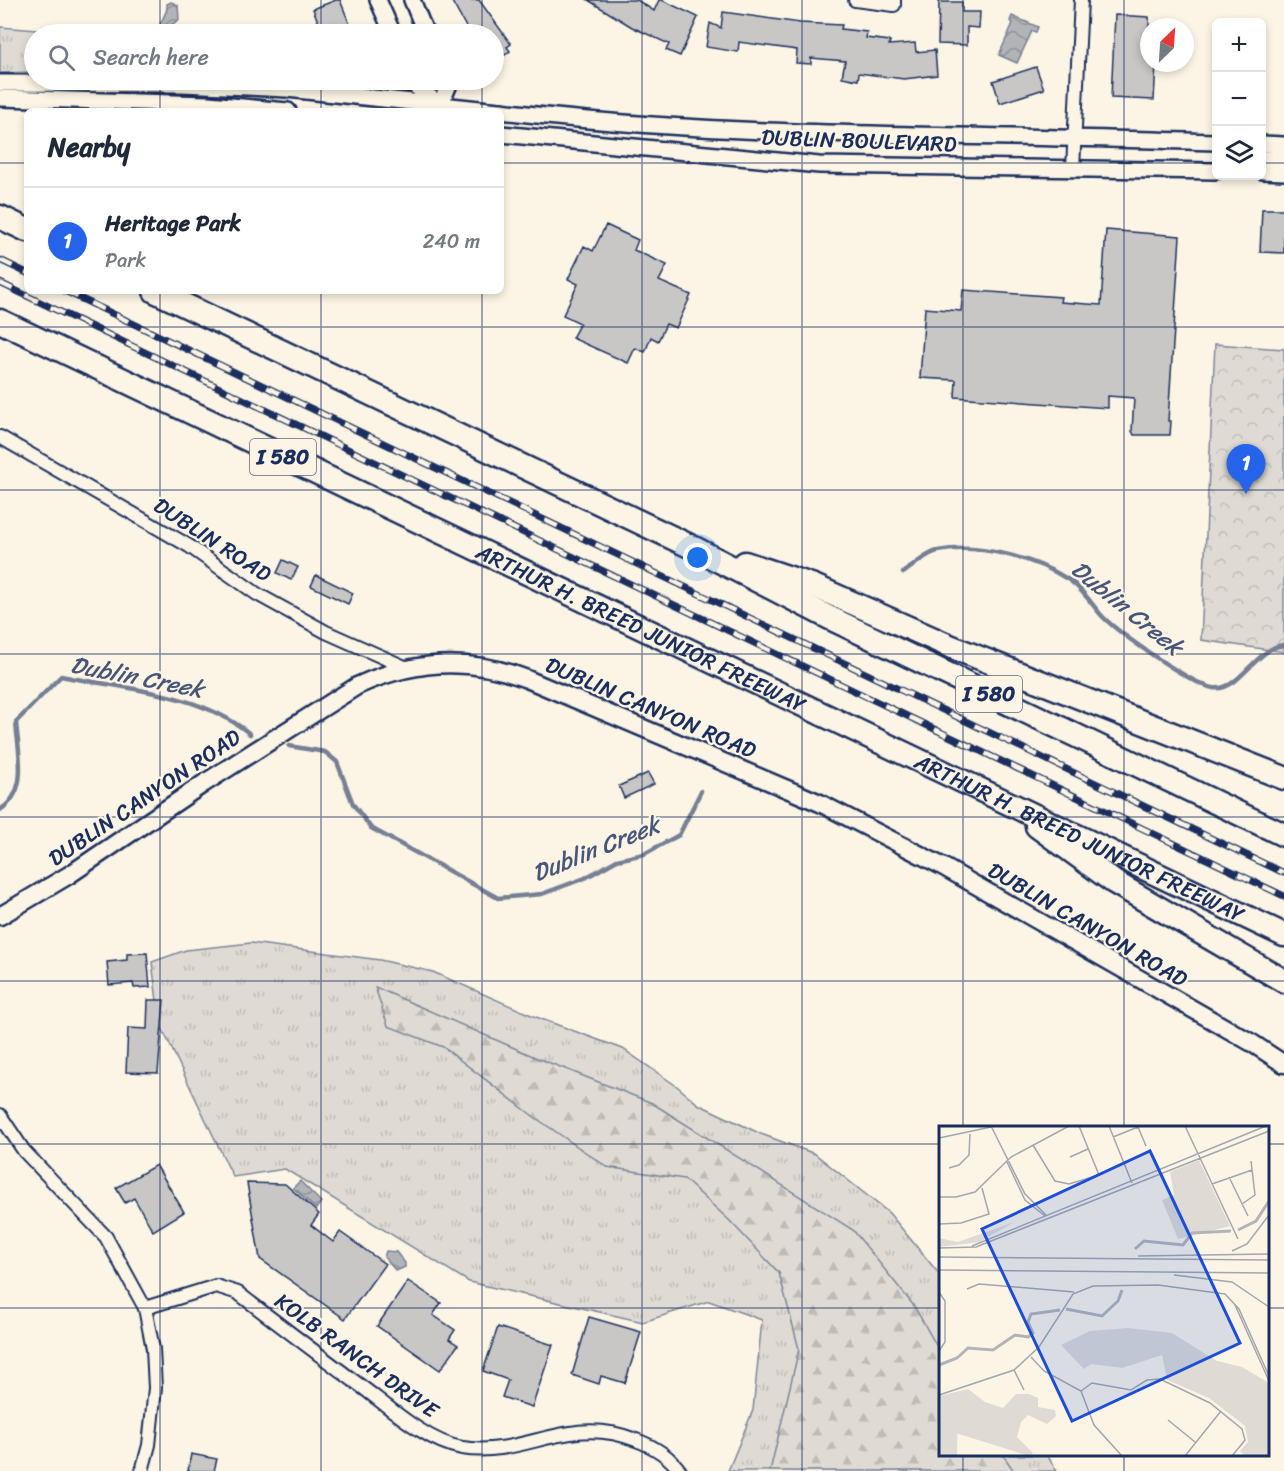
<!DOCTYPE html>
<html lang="en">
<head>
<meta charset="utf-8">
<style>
  :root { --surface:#fff; --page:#f2f2f3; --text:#1f2937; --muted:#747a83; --line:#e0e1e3; --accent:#2563eb }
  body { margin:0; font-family:Sriracha,sans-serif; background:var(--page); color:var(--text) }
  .controls { position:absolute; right:18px; top:18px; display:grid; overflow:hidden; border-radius:9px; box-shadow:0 3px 9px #0003 }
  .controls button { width:54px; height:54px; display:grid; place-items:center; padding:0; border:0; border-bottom:2px solid var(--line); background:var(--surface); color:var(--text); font:30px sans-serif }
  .compass { position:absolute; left:1140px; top:18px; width:54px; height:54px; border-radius:50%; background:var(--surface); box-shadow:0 3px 9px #0003; rotate:25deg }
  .you { position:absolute; left:698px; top:558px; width:21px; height:21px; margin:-15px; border:4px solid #fff; border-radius:50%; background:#1a73e8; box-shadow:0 0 0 9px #1a73e833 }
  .badge { display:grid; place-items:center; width:39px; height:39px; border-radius:50%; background:var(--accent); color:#fff; font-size:20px; font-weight:700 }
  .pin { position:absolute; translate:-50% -50px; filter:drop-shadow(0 2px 3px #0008) }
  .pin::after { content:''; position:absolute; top:32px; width:21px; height:18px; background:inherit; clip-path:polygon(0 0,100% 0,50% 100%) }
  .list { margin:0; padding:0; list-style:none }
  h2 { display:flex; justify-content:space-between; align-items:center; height:78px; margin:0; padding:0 24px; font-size:26px }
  h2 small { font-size:20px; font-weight:400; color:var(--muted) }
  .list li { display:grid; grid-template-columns:39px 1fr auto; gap:18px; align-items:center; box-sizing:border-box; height:108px; padding:0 24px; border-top:2px solid var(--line) }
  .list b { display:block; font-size:22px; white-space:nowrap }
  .list p { margin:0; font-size:20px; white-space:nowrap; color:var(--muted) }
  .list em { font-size:20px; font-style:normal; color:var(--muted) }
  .icon { flex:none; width:33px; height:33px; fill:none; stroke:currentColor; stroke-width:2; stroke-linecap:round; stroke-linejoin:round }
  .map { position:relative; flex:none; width:1284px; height:1471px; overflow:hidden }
  .search { position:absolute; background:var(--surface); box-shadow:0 3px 9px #0003; left:24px; top:24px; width:480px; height:66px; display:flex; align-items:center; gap:15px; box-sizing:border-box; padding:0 21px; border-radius:33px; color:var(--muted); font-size:22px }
  .panel { position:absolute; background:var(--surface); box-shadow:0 3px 9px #0003; left:24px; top:108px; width:480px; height:186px; border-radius:9px }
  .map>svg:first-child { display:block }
  .grass { fill:url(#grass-tufts); stroke:#7d8599; stroke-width:1.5 }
  .forest { fill:url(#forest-firs); stroke:#7d8599; stroke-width:1.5 }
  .park { fill:url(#park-crowns); stroke:#7d8599; stroke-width:1.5 }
  .water { fill:url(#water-waves); stroke:#767f94; stroke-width:1.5 }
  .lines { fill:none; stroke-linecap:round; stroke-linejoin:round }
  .stream { stroke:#767f94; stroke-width:4.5 }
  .building { fill:#c8c7c6; stroke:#1b2f5e; stroke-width:1.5 }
  .minor-casing { stroke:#1b2f5e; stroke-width:16 }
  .tertiary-casing { stroke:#1b2f5e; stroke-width:20 }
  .secondary-casing { stroke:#1b2f5e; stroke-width:21 }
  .motorway-casing { stroke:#1b2f5e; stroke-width:27 }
  .minor { stroke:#fcf5e5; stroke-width:12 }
  .tertiary { stroke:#fcf5e5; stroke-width:15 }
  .secondary { stroke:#fcf5e5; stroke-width:16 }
  .motorway { stroke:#fcf5e5; stroke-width:22 }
  .rail-casing { stroke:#1b2f5e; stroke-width:7 }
  .rail { stroke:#fcf5e5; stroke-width:4.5; stroke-dasharray:14; stroke-linecap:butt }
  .grid { fill:none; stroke:#1b2f5e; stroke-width:1.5; stroke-opacity:0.55 }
  .labels { text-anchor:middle; stroke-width:4.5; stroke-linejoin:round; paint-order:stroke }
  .shield { fill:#fcf5e5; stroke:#5e6a86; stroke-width:1.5 }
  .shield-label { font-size:21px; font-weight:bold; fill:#1b2f5e }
  .street-label { font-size:22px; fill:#1b2f5e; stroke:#fcf5e5 }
  .water-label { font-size:24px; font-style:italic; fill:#485779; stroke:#fcf5e5 }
  .inset-river { fill:none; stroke:#b2b4b8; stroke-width:3 }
  .inset-road { fill:none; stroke:#a2a6af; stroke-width:1.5 }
  .view { fill:#1d4ed8; fill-opacity:0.15; stroke:#1d4ed8; stroke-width:3 }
  .inset-edge { fill:none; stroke:#1b2f5e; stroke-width:3 }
</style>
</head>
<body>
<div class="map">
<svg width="1284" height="1471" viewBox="0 0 1284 1471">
  <defs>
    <pattern id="grass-tufts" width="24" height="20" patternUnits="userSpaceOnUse" patternTransform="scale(1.5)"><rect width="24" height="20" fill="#dfdbd4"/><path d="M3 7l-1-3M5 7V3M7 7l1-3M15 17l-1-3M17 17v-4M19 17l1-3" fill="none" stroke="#bfbcb8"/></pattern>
    <pattern id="forest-firs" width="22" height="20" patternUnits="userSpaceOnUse" patternTransform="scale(1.5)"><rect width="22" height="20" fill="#dfdbd4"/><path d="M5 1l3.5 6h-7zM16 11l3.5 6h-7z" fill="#bfbcb8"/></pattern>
    <pattern id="park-crowns" width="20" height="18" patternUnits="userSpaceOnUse" patternTransform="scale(1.5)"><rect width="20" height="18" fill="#dfdbd4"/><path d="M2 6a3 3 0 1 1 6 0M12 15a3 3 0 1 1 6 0" fill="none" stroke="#bfbcb8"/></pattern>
    <pattern id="water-waves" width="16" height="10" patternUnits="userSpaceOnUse" patternTransform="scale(1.5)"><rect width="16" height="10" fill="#b2b4b8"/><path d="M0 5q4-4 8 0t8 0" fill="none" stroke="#909399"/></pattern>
  </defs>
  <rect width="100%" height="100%" fill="#fcf5e5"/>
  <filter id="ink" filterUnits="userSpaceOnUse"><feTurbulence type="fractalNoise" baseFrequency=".0167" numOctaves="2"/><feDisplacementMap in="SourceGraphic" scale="12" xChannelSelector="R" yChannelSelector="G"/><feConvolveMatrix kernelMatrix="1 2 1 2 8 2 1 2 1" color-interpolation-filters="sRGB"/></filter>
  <g filter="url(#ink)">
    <g class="grass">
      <polygon points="0,27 87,34 34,34 34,72 0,73"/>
      <polygon points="251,943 380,960 433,972 536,1017 623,1049 678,1087 698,1104 761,1134 815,1154 889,1213 940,1275 940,1454 1047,1455 1057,1471 728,1471 753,1410 762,1320 709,1301 643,1322 469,1282 285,1169 233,1177 160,1024 152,962 186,950"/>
    </g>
    <polygon class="forest" points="375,987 535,1057 652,1103 853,1230 914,1306 940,1352 940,1454 1003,1455 1014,1471 770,1471 799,1349 779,1273 729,1220 684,1179 607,1167 533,1116 443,1047 388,1026"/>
    <polygon class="park" points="1215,344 1284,349 1284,652 1201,640"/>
    <g class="water">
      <path d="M171,2L178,5L179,20C172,23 170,30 160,25C162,17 168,14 167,4Z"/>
      <polygon points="1012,16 1038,27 1036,32 1032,31 1017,63 999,55 1013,23 1010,21"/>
      <polygon points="300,1181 321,1202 316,1209 293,1188"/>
      <polygon points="386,1251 396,1252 405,1263 405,1267 396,1271 384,1257"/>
    </g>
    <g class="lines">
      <g class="stream">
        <path d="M903,573C913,566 927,553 938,551C978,543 1035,558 1069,580C1082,588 1092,605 1103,617C1120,634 1191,684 1213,688C1239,693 1256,647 1284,645"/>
        <polyline points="289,746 325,752 337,762 353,804 371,828 498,898 542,894 585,878 617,860 644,854 679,835 701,791"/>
        <path d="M0,810C30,791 18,753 16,722L61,676C124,689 199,692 250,734"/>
      </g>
    </g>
    <g class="building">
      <polygon points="336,0 340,0 352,30 341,34 323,34 313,9"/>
      <polygon points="451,0 479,0 511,44 507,47 510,51 501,58 497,54 494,57 494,34 470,34"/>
      <polygon points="588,0 637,0 654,11 659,0 662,0 698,17 680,56 666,50 669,44 632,27"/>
      <polygon points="939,2 962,2 962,12 980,12 979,28 967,27 967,45 938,44"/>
      <polygon points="723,12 800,23 842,25 841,29 867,32 866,38 890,41 889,45 915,43 916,52 935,50 937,75 904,79 859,73 858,80 842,77 845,61 811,58 811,64 796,63 797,50 739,42 738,52 706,47 710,23 721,28"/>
      <polygon points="1115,15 1149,17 1149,63 1156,63 1154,100 1111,98"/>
      <polygon points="1036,67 1044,89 1000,103 993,81"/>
      <polygon points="1262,209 1284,209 1284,253 1260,252"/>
      <polygon points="606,225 638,240 634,250 667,265 659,281 691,295 676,328 666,324 658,341 651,337 645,352 635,348 628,363 572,338 580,323 563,315 578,284 568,279 584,246 593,251"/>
      <polygon points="1106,230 1180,236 1168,421 1171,421 1170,435 1134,435 1132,431 1134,398 1108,396 1108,408 955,397 956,380 920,378 925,308 961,311 963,290 1061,297 1060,302 1101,305"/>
      <polygon points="283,560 298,567 291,580 277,573"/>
      <polygon points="316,575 353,593 348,604 311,586"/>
      <polygon points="648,773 654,784 624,798 619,786"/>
      <polygon points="147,953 150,987 134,988 133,983 109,985 107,962 127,960 127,954"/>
      <polygon points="148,1000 164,1000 158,1073 126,1072 128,1028 147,1029"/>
      <polygon points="156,1165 184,1212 153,1231 134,1198 125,1203 116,1188"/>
      <polygon points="247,1183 285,1184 319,1214 311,1225 333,1242 340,1232 385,1264 345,1319 260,1259"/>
      <polygon points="408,1281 441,1303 433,1315 455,1330 449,1339 458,1345 440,1370 377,1326"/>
      <polygon points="589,1317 641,1332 625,1383 601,1376 599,1384 572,1375"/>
      <polygon points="498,1327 553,1345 532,1407 502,1397 508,1380 483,1371"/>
      <polygon points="191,1454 217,1459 214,1471 188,1471"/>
    </g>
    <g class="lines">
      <g class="minor-casing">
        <g id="minor">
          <polyline points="855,0 894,5 894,0"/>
          <polyline points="1073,169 1081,0"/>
          <polyline points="0,437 189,546 257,594 326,632 407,668"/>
          <polyline points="0,1115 24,1151 106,1237 145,1308 153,1349 155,1388 149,1445 142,1471"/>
          <path d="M145,1308L216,1286L238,1293C278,1324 318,1354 358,1384C387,1405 426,1442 462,1448C525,1458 568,1413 636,1440C653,1446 670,1457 680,1471"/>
        </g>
      </g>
      <g class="tertiary-casing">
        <g id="tertiary">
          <polyline points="378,0 393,34"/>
          <polyline points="412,0 426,34"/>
          <polyline points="411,80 413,84 440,105"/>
          <polyline points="0,83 183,84 287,89 499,111"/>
          <polyline points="0,98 208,104 288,111"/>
          <polyline points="441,111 440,105 448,87 444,80"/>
          <path d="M501,111C738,140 978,133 1216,142"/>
          <polyline points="501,134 819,165 1216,171"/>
          <polyline points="1262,144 1284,145"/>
          <polyline points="1262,159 1284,159"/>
          <polyline points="1262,171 1284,172"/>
        </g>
      </g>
      <g class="secondary-casing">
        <path id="secondary" d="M0,916L69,875L203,784L357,686C413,660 470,657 527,679L820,803L942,866L1252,1043L1284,1064"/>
      </g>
      <g class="motorway-casing">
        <g id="motorway">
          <polyline points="0,217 27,230"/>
          <polyline points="155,291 696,549 828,617 1284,835"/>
          <path id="s1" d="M0,321L1284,935"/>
          <polyline points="745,563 814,586 952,647 1284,778"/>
          <polyline points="1037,826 1114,882 1284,981"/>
        </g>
      </g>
      <use href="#minor" class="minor"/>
      <use href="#tertiary" class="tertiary"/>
      <use href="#secondary" class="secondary"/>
      <use href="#motorway" class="motorway"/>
      <g class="rail-casing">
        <g id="rail">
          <polyline points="0,260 27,273"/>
          <polyline points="0,283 1284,896"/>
          <polyline points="65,291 1284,873"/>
        </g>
      </g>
      <use href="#rail" class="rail"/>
    </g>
  </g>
  <path class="grid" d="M160,0V34M321,0V34M482,0V34M642,0V1471M802,0V1471M963,0V1128M1124,0V1128M160,80V111M321,80V111M482,80V111M0,163H27M501,163H1216M1262,163H1284M160,291V1471M321,291V1471M482,291V1471M0,327H1284M0,490H1284M0,654H1284M0,817H1284M0,981H1284M0,1144H940M1268,1144H1284M0,1308H940M1268,1308H1284M963,1454V1471M1124,1454V1471"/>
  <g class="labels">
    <g class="shield">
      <rect x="250" y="439" width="66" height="36" rx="4.5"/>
      <rect x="956" y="676" width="66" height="36" rx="4.5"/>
    </g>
    <g class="shield-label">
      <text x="283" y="464">I 580</text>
      <text x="989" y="701">I 580</text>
    </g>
    <g class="street-label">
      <text transform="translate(859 140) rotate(2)" y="8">DUBLIN BOULEVARD</text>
      <text transform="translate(213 539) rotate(33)" y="8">DUBLIN ROAD</text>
      <text dy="8" stroke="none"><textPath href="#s1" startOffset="711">ARTHUR H. BREED JUNIOR FREEWAY</textPath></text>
      <text transform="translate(651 707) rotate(23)" y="8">DUBLIN CANYON ROAD</text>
      <text transform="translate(144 797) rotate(-34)" y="8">DUBLIN CANYON ROAD</text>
      <text dy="8" stroke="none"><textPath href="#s1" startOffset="1197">ARTHUR H. BREED JUNIOR FREEWAY</textPath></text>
      <text transform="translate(1088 924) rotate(30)" y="8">DUBLIN CANYON ROAD</text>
      <text transform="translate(357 1355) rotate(36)" y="8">KOLB RANCH DRIVE</text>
    </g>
    <g class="water-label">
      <text transform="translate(1127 608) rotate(39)" y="8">Dublin Creek</text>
      <text transform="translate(137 677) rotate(11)" y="8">Dublin Creek</text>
      <text transform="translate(596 849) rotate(-22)" y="8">Dublin Creek</text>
    </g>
  </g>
  <g transform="translate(939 1126)">
    <rect width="330" height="330" fill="#fcf5e5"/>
    <path d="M75,96L41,116L0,121V112L19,116ZM189,202L233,207L278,235L303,241L330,257V330H306L301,325L309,316L306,300L270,272L228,254L223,229L183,242L152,238L145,243L122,219L151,205Z" fill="#dfdbd4"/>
    <path d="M196,207L230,212L277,240L303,250L307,257L321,260L330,270V297L307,290L306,282H311L305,275L246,260L234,253L230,231L222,222L204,215L194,218L156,213L152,209ZM29,263L46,276L64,282L77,268H90L99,272V281L116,284L117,290L108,298L89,289L82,296L78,311L94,327L90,330L7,304L0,311V270Z" fill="#dfdbd4"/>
    <path d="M260,34L291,100L239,113L223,74L235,69L231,46ZM19,269L18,330H0V273Z" fill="#dfdbd4"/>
    <path class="inset-river" d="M299,104L317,95L330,75M196,123L205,115L244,119L253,107L292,105M127,183L163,190L179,175L183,164M0,239L18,232L29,222L54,224L76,209L89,211L94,207L89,196L92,188L121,184"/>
    <path class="inset-road" d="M52,0L86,68L107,89M170,0L193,57M246,0L299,113M174,11L199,1L207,20M0,12L52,1M94,19L116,55L130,58L160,49L140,0M131,31L149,23M68,36L86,74L106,90M10,42L20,39L30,29L31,8M290,51L309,90M273,58L313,44M0,71H17L36,66L72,31L130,0M303,78L316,69L312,35M0,98L22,97L50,88L43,62M33,120L327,0M0,122L37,121L330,5M293,125L308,118L330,89M199,130L330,128M0,131L330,134M0,144L330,147M235,149L293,156L330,181M28,163L40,158L135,166M0,166L6,175V216L0,225M296,179L330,255M92,231L105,245L142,265L155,299L183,330M75,244L85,264M142,265L153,257L192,264L208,254L221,253L271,277L303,303L306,314L293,330M0,269L75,244L100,221L134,168L154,160L219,159L286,168L300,183L330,250M229,294L256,316M246,330L282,285"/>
    <path class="view" d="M211,25L301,217L133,295L43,103Z"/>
    <rect width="330" height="330" class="inset-edge"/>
  </g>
</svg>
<div class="controls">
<button>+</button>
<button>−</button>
<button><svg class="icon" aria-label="layers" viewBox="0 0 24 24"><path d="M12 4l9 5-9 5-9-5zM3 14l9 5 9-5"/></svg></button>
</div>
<svg class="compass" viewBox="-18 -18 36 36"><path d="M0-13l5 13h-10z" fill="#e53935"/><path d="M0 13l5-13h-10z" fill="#747a83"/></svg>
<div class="you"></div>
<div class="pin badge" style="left:1246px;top:494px">1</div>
<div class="search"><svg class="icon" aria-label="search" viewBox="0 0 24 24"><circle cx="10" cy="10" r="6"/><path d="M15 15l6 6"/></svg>Search here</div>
<section class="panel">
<h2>Nearby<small></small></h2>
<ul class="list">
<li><span class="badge">1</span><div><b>Heritage Park</b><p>Park</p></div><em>240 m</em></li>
</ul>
</section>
</div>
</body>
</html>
